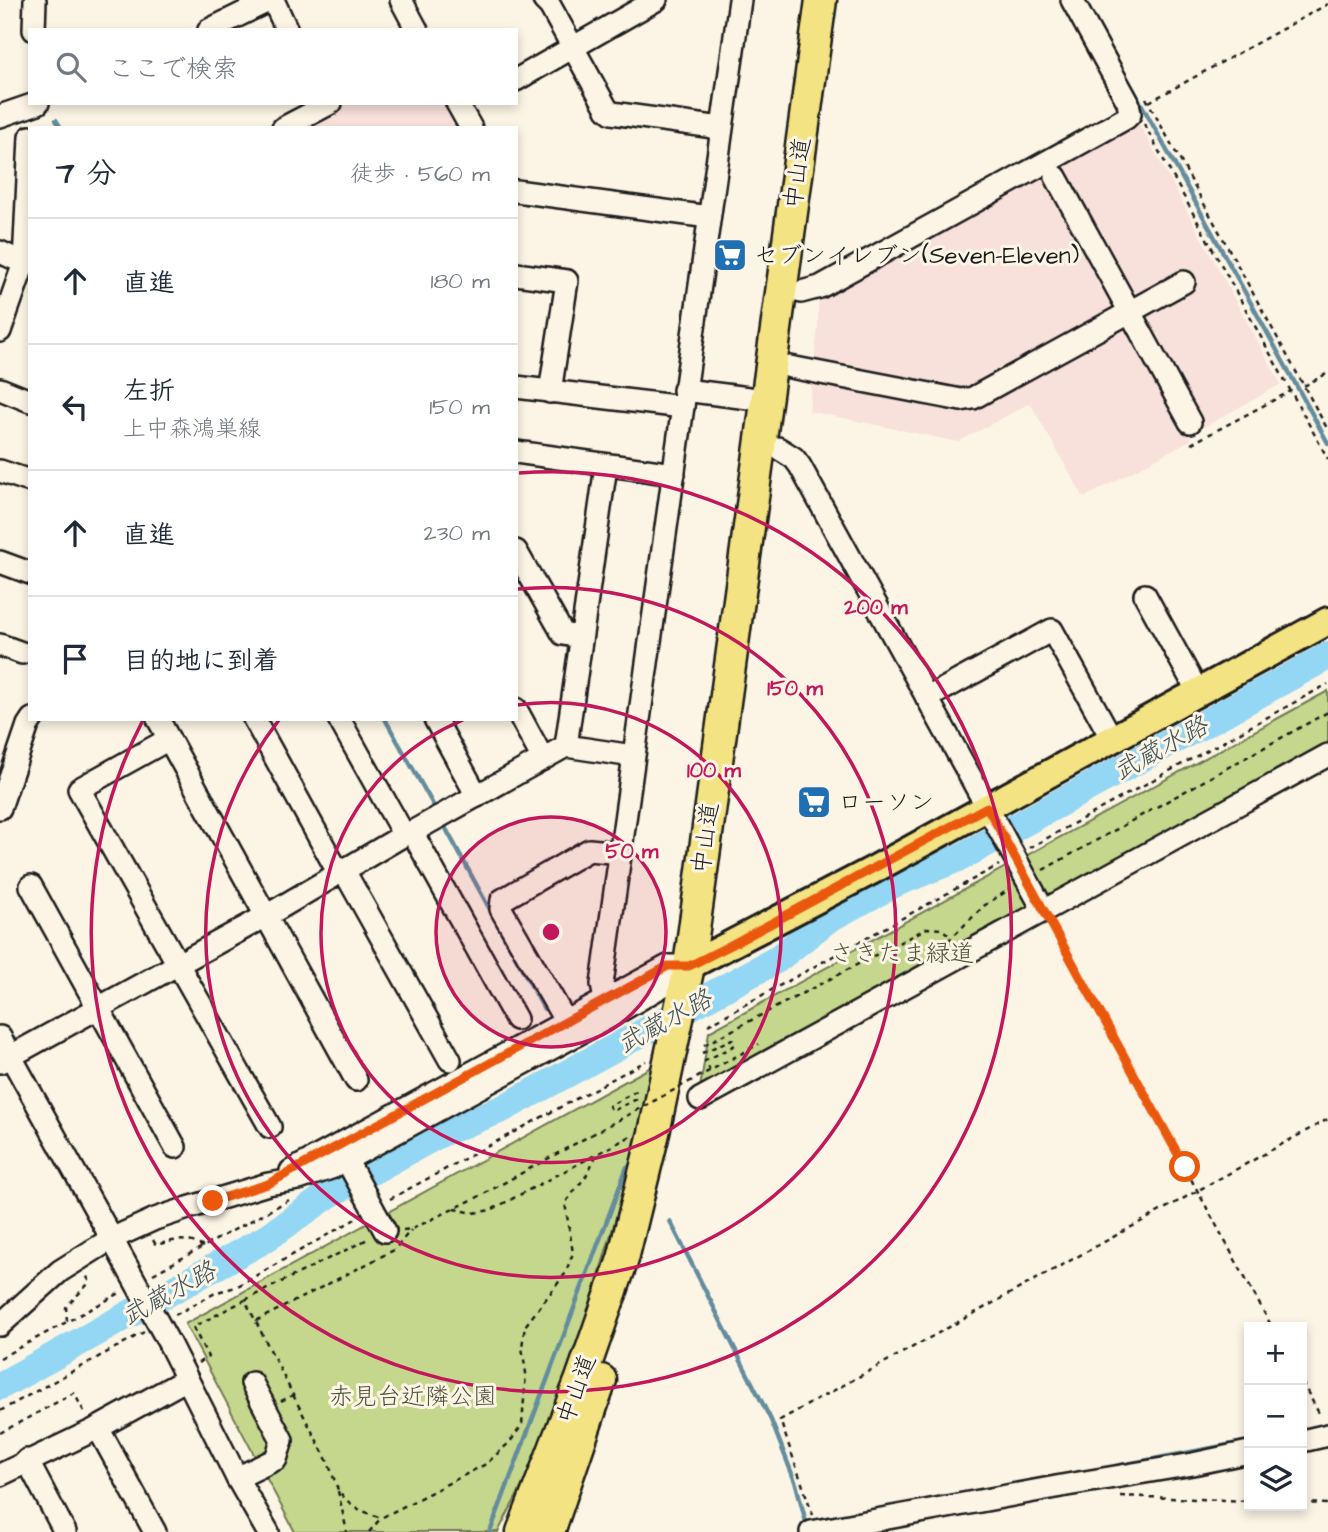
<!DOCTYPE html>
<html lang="ja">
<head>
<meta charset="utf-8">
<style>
  :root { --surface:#fff; --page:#f6f6f7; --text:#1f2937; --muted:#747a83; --line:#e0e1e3 }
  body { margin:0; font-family:"Architects Daughter","Klee One",sans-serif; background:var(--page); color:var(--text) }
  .controls { position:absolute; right:21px; bottom:21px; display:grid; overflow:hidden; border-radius:0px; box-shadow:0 4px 10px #0003 }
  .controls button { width:63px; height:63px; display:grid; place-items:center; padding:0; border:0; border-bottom:2px solid var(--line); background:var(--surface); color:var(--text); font:35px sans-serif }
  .stop { position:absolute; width:21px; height:21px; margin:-16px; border:5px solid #ea580c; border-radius:50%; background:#fff }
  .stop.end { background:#ea580c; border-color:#fff; box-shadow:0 2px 7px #0008 }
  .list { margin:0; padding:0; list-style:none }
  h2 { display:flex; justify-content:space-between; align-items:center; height:91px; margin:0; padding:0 28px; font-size:30px }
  h2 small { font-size:23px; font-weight:400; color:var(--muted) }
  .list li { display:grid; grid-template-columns:46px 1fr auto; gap:21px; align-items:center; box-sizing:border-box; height:126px; padding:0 28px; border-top:2px solid var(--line) }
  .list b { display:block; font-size:26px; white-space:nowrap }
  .list p { margin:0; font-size:23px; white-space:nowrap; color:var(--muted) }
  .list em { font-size:23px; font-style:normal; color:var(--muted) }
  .icon { flex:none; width:38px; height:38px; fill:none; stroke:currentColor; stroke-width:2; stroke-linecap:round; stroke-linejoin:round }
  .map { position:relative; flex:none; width:1328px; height:1532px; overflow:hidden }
  .search { position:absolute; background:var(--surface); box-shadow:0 4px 10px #0003; left:28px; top:28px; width:490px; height:77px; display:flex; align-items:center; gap:18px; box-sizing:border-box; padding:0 24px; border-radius:0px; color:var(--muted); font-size:26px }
  .panel { position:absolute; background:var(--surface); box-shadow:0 4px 10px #0003; left:28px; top:126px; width:490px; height:595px; border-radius:0px }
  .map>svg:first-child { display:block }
  .built { fill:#f7e1da }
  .green { fill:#c5d78c; stroke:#707a54; stroke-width:2 }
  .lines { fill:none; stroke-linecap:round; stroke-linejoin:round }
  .stream { stroke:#638c9e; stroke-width:4.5 }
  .river { stroke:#93d7f4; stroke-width:28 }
  .minor-casing { stroke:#1c1c1c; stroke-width:26 }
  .major-casing { stroke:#1c1c1c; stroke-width:32 }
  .highway-casing { stroke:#1c1c1c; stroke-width:35 }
  .path { stroke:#1c1c1c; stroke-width:2.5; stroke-dasharray:5 5; stroke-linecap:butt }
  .minor { stroke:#fcf5e5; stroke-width:21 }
  .major { stroke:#f4e382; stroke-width:26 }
  .highway { stroke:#f4e382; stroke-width:30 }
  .minor-bridge-casing { stroke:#1c1c1c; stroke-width:26; stroke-linecap:butt }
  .path-bridge { stroke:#1c1c1c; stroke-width:2.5; stroke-dasharray:5 5; stroke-linecap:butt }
  .minor-bridge { stroke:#fcf5e5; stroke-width:21 }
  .route { stroke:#ea580c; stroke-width:9 }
  .ring { fill:none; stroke:#c2185b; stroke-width:3.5 }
  .labels { text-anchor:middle; stroke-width:6; stroke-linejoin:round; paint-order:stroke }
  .street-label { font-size:24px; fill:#1c1c1c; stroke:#fcf5e5 }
  .poi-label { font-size:24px; fill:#1c1c1c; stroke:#fcf5e5; text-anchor:start }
  .park-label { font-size:24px; fill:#4f543e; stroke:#fcf5e5 }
  .water-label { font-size:26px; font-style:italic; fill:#40545d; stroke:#fcf5e5 }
  .centre { fill:#c2185b; stroke:#fcf5e5; stroke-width:3.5 }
  .ring-label { font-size:21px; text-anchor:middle; font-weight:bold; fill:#c2185b; stroke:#fcf5e5; stroke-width:6; stroke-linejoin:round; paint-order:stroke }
</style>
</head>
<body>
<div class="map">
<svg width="1328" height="1532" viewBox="0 0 1328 1532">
  <rect width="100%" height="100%" fill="#fcf5e5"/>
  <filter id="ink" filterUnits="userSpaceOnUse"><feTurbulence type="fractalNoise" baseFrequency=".0143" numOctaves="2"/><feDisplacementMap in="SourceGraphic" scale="14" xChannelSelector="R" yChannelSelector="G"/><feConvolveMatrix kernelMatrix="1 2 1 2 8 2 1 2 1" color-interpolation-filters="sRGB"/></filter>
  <g filter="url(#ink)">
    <g class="built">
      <polygon points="343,103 450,103 463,128 296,128"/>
      <polygon points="1139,123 1281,384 1190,435 1192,439 1084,498 1030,403 958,442 809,411 818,327 818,295"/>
    </g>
    <g class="green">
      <polygon points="1328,691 1328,748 700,1088 709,1032 846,957 846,954"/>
      <polygon points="653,1066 640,1136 565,1390 543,1446 498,1532 295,1532 185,1324"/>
    </g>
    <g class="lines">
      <g class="stream">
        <polyline points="1084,0 1328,443"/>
        <polyline points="56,120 61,128"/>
        <polyline points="385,719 436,810"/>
        <polyline points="444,825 494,917"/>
        <polyline points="498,925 544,1009"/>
        <polyline points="670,1221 771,1420 796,1484 807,1526"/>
        <polyline points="1116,1466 1249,1441"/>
        <polyline points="490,1532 627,1167"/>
      </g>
      <polyline class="river" points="0,1386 265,1239 328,1195 441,1133 502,1109 776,960 828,919 896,883 961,857 1328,656"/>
      <g class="minor-casing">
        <g id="minor">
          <polyline points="273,0 287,30"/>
          <polyline points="401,0 417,30"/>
          <polyline points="544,0 550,6 607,109 612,113 721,128"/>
          <polyline points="34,30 35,0"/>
          <polyline points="209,30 270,0"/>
          <polyline points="516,80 656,0"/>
          <polyline points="457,103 471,128"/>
          <polyline points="0,116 38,103"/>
          <polyline points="283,128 331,103"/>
          <polyline points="1056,177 1190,422"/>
          <polyline points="516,191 709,217"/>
          <polyline points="0,252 24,263 30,260"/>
          <polyline points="516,274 567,281 550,392"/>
          <polyline points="801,292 820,287 1126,118 1130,114 1128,102 1072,0"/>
          <polyline points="0,331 24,263 30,137"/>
          <polyline points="790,367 961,400 973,398 1184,282"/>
          <polyline points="516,387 683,407"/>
          <polyline points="0,389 30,401"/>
          <polyline points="684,390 765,400"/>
          <polyline points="778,448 794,458 800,466 1044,911"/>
          <polyline points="516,452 674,474"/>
          <polyline points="0,471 30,481"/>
          <polyline points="516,551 563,634 580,637"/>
          <polyline points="0,562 30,573"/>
          <polyline points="1145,595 1198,692"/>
          <polyline points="0,645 22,653"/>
          <polyline points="927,698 1052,630 1112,739"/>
          <polyline points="516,709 543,759"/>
          <polyline points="158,719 356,1080"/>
          <polyline points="254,719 338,872"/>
          <polyline points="339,719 404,835"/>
          <polyline points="435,719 477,796"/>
          <polyline points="169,739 79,789 270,1127"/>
          <polyline points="566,746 606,466"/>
          <polyline points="0,808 28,725 32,719"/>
          <polyline points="412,832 516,1019"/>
          <polyline points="343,869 450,1060"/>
          <polyline points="31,886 175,1147"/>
          <polyline points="613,1015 605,1000 602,984 740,0"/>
          <polyline points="566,1022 501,909 502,900 589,850 621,853"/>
          <polyline points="0,1037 118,1250"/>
          <polyline points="0,1062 266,916 404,835 412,832 566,746 633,756"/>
          <polyline points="700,1099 1328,755"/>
          <polyline points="341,1150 385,1231"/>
          <polyline points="291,1171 668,966 689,966"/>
          <polyline points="0,1325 60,1271 111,1239 155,1219 188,1208 268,1184 299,1179 331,1168 613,1015 669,982 689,966"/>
          <polyline points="169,1343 237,1478 268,1532"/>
          <polyline points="98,1428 155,1532"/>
          <polyline points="1302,1441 1328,1435"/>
          <polyline points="27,1460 65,1532"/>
          <polyline points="0,1475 94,1430 187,1379"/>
          <polyline points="237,1478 276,1459 282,1440 252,1383"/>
          <polyline points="811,1532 1067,1485 1193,1464 1249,1452"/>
        </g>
      </g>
      <g class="major-casing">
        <polyline id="major" points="689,966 873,870 1328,621"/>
      </g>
      <g class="highway-casing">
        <g id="highway">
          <polyline points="522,1532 581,1379 623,1259 654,1133 689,966 821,0"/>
          <polyline points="549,1532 601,1380"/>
        </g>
      </g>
      <g class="path">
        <polyline points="1146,98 1328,430"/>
        <polyline points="1149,102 1328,4"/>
        <polyline points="1144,124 1328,459"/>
        <polyline points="1304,386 1328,373"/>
        <polyline points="1191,444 1291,391"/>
        <polyline points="1029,848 1328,684"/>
        <polyline points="1043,870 1328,712"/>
        <polyline points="1052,925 1272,1327"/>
        <polyline points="948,941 985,905 1010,889"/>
        <polyline points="708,1025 999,865"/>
        <polyline points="704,1045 927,928 942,929 952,938"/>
        <polyline points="702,1053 732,1039 735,1045 705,1061 710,1070"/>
        <polyline points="637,1099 612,1111 609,1106 638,1090"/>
        <polyline points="390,1199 646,1061"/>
        <polyline points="454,1209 473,1213 491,1210 631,1136"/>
        <polyline points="403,1230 412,1229 480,1196 591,1135"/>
        <path d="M153,1240L156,1245C175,1240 187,1237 203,1247"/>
        <polyline points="153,1274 289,1200"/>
        <polyline points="175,1315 217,1292 236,1287 357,1218"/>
        <polyline points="67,1321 66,1307 90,1282 86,1275"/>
        <polyline points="256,1321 394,1250 411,1230"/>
        <polyline points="0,1358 120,1293"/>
        <polyline points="198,1363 208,1357 193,1327 245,1300"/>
        <polyline points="1302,1382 1321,1417"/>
        <polyline points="293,1395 328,1462 338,1490 346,1500 360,1510 381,1518 486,1464 510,1442 522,1425 526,1373 522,1347 525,1326 565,1274 573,1253 565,1203 586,1176 597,1154"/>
        <polyline points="281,1401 293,1395 245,1300 370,1238"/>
        <polyline points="0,1411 144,1332"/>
        <polyline points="0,1433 74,1393 86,1415"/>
        <polyline points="338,1491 347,1532"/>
        <polyline points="1120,1496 1249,1501"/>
        <polyline points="1302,1503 1328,1504"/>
        <polyline points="813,1515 780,1420 1328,1119"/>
        <polyline points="369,1532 381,1518"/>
      </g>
      <use href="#minor" class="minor"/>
      <use href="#major" class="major"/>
      <use href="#highway" class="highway"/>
      <g class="minor-bridge-casing">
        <polyline id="minor-bridge" points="119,1252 169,1343"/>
      </g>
      <polyline class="path-bridge" points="591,1135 759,1044"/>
      <use href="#minor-bridge" class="minor-bridge"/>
    </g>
  </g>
  <g class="lines" filter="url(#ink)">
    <polyline class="route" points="213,1201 268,1184 668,966 689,966 731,945 987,807 1185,1167"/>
  </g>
  <circle cx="551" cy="932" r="115" fill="#c2185b" fill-opacity=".12"/>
  <g class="ring">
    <circle cx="551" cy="932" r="115"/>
    <path d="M517 705A230 230 0 1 1 463 720"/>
    <path d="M518 589A345 345 0 1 1 279 720"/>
    <path d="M519 473A460 460 0 1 1 143 720"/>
  </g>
  <defs>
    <g id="supermarket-square" transform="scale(1.75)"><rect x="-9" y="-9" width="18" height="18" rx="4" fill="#1f6fb2" stroke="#fcf5e5"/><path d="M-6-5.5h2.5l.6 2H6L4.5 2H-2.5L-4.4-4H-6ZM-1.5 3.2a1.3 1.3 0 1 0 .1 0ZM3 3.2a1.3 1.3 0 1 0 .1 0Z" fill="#fff"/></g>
  </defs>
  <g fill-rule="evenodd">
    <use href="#supermarket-square" x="730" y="255"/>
    <use href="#supermarket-square" x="814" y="802"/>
  </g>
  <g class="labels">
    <g class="street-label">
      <text transform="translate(797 173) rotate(-82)" y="8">中山道</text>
      <text transform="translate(705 838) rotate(-82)" y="8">中山道</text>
      <text transform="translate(576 1389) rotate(-70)" y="8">中山道</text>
    </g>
    <g class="poi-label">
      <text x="754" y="263">セブンイレブン(Seven-Eleven)</text>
      <text x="838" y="810">ローソン</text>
    </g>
    <g class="park-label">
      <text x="902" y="961">さきたま緑道</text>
      <text x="413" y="1404">赤見台近隣公園</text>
    </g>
    <g class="water-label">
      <text transform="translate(1160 748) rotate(-29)" y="9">武蔵水路</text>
      <text transform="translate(664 1021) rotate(-29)" y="9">武蔵水路</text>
      <text transform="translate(168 1293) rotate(-29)" y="9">武蔵水路</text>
    </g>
  </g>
  <circle cx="551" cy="932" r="10" class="centre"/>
  <g class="ring-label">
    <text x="876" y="614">200 m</text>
    <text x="795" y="695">150 m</text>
    <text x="714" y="777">100 m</text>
    <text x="632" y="858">50 m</text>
  </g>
</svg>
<div class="controls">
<button>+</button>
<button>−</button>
<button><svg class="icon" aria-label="layers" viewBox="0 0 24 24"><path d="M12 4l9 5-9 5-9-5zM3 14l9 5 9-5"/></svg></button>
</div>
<div class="stop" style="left:1185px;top:1167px"></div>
<div class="stop end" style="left:213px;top:1201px"></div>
<div class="search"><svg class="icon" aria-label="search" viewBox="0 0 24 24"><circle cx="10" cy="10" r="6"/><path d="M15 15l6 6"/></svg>ここで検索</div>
<section class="panel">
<h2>7 分<small>徒歩 · 560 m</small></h2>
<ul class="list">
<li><svg class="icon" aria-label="ahead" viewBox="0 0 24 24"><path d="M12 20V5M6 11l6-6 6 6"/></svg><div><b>直進</b></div><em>180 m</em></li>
<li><svg class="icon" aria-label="left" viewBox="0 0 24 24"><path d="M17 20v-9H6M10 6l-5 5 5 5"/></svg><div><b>左折</b><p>上中森鴻巣線</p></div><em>150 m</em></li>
<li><svg class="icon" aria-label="ahead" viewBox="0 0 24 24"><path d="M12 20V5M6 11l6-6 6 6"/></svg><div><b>直進</b></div><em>230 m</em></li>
<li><svg class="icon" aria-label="arrive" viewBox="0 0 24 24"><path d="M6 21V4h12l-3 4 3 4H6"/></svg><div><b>目的地に到着</b></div></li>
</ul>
</section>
</div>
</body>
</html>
